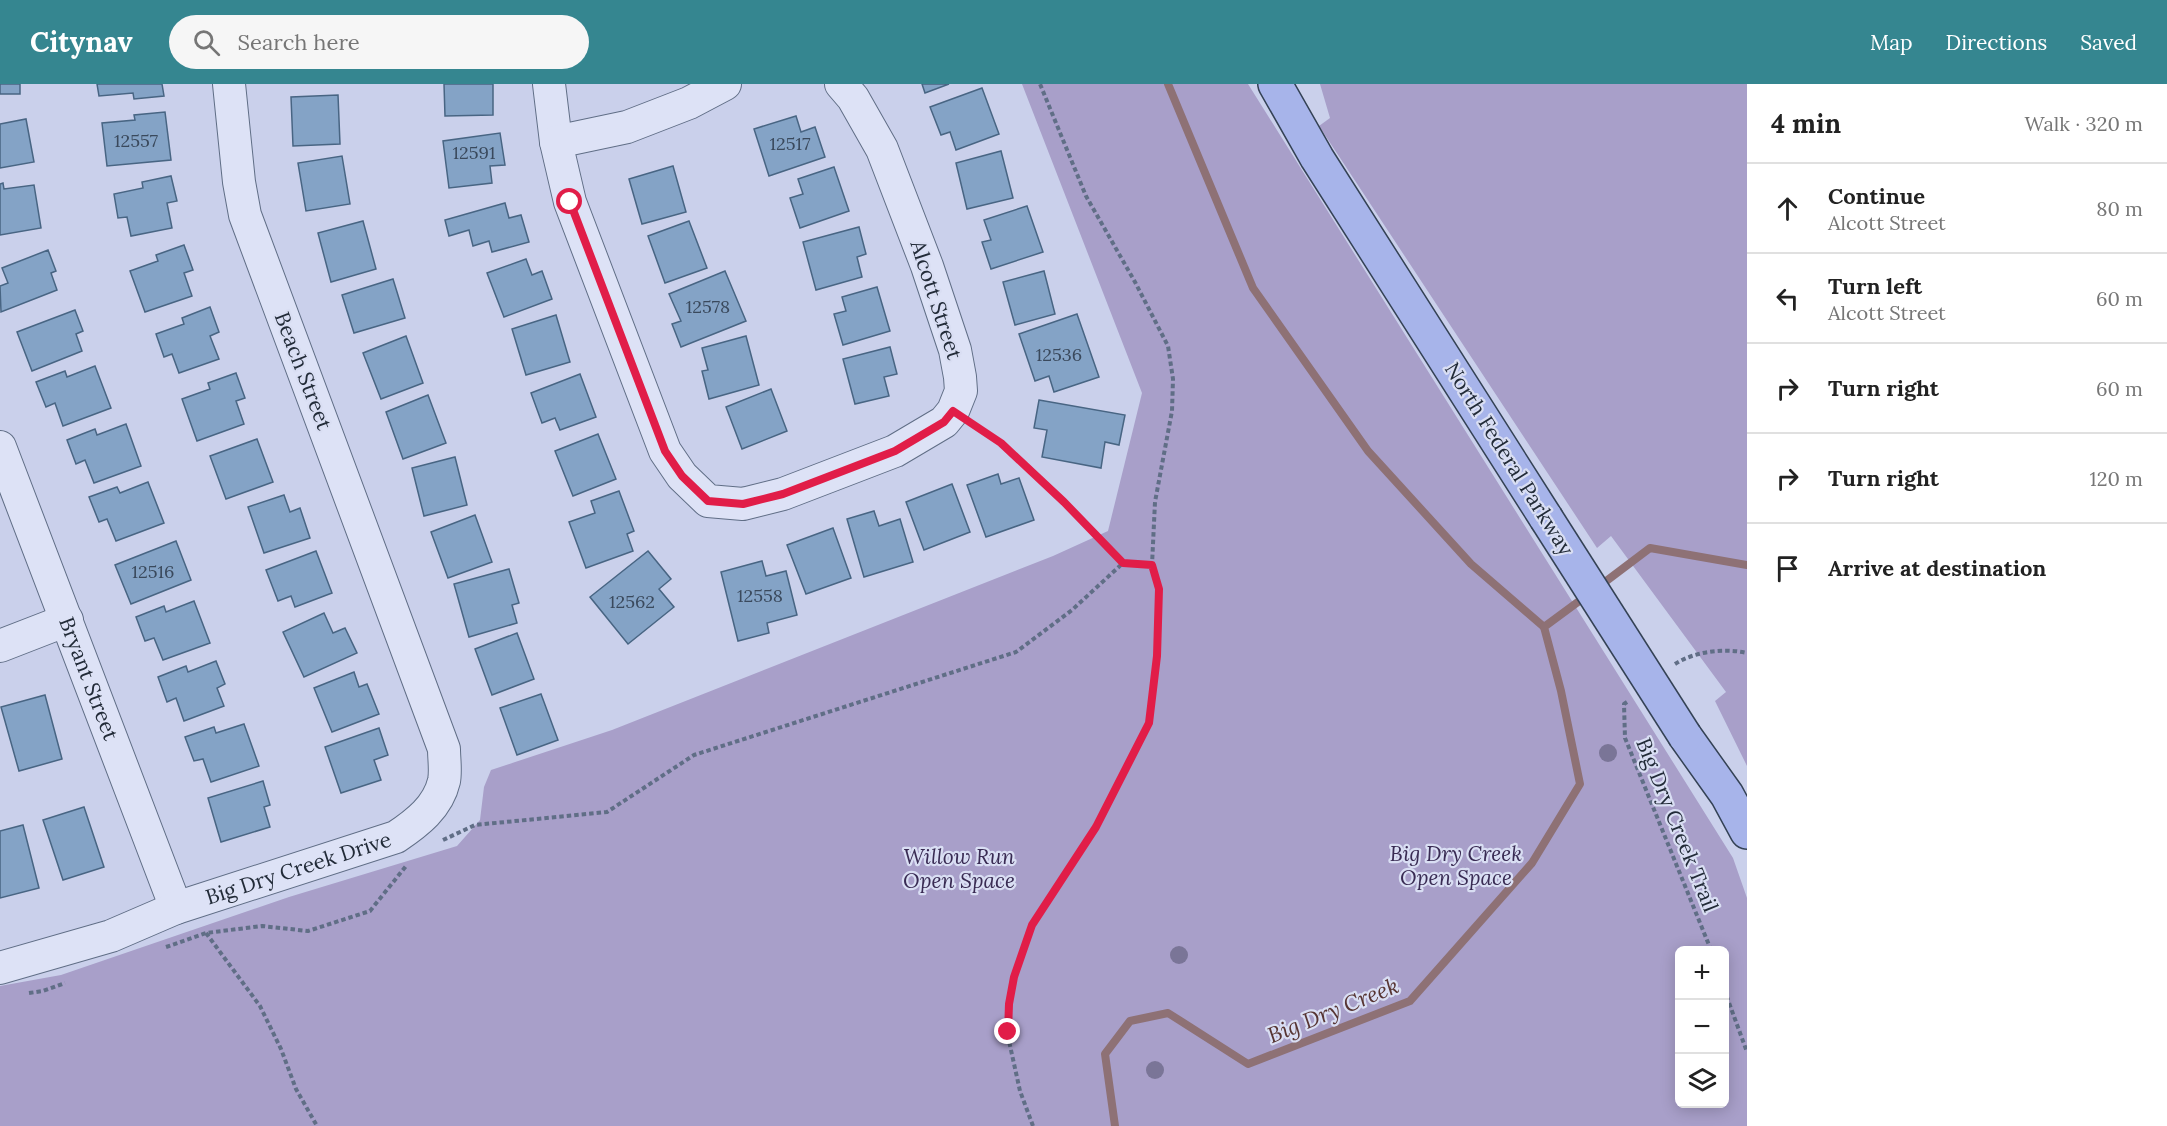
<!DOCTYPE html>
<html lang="en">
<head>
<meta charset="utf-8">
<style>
  :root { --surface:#fff; --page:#f6f6f6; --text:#222; --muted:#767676; --line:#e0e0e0; --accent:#358690 }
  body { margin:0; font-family:Lora,serif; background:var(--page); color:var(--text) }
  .controls { position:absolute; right:18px; bottom:18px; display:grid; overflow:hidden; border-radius:9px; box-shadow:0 3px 15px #0003 }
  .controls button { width:54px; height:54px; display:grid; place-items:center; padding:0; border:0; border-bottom:2px solid var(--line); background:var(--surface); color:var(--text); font:30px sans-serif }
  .stop { position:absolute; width:18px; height:18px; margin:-14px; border:4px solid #e11d48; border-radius:50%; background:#fff }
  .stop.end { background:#e11d48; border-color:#fff; box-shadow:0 2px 6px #0008 }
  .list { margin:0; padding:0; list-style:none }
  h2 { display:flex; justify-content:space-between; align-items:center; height:78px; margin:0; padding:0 24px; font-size:26px }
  h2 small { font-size:20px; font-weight:400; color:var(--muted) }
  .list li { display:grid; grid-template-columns:39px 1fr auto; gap:18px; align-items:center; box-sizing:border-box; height:90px; padding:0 24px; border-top:2px solid var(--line) }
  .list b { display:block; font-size:22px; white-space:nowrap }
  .list p { margin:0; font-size:20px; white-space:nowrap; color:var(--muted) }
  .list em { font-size:20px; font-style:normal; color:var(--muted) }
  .icon { flex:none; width:33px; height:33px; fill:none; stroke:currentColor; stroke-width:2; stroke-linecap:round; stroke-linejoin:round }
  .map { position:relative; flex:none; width:1747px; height:1042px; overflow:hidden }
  header { display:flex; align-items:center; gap:36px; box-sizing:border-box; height:84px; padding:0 30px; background:var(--accent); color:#fff }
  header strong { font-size:28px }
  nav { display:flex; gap:33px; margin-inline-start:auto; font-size:21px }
  .search { width:420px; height:54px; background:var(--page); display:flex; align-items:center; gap:15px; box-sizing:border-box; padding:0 21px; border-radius:33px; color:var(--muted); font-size:22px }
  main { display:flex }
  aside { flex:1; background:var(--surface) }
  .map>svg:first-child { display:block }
  .green { fill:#a89fc9; fill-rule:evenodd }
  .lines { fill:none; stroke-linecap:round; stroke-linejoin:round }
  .stream { stroke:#8e7175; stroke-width:8 }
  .building { fill:#84a3c6; stroke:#486583; stroke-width:1.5 }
  .minor-casing { stroke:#606e86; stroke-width:34 }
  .major-casing { stroke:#344255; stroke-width:36 }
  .path { stroke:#606e86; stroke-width:4; stroke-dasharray:4.5 3; stroke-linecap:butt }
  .minor { stroke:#dde2f6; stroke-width:32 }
  .major { stroke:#a7b4ea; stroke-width:33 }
  .major-bridge-casing { stroke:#344255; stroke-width:36; stroke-linecap:butt }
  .major-bridge { stroke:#a7b4ea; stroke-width:33 }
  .tree { fill:#7a7597 }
  .route { stroke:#e11d48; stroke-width:8 }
  .labels { text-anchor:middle; stroke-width:4.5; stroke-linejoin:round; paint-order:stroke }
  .number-label { font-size:18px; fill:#3a495c }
  .street-label { font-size:21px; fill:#222b38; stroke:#d9def3 }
  .park-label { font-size:21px; font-style:italic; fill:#392b53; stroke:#d9def3 }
  .water-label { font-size:22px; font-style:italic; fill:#573533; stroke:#d9def3 }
</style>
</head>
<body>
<header>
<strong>Citynav</strong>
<div class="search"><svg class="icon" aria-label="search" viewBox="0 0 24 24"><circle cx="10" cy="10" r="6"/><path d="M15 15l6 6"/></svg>Search here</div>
<nav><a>Map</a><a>Directions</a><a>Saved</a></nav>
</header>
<main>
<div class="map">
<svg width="1747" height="1042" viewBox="0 0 1747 1042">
  <rect width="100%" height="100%" fill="#cad0eb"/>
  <g class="green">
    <path d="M1022,0H1248L1733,774L1747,814V1042H0V902L61,891L289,813L457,762L480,736L484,703L491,686L612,646L1053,472L1108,447L1142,309ZM1680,866H1724V1020H1680Z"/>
    <polygon points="1320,0 1747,0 1747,682 1715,617 1726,608 1611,452 1597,464 1319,42 1330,34"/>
  </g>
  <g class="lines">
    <g class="stream">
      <polyline points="1168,0 1253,204 1368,367 1471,480 1544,543"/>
      <polyline points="1597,504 1650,464 1747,481"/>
      <polyline points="1115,1042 1105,970 1130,937 1168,929 1248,980 1410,917 1532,779 1580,700 1561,607 1544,543 1586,512"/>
    </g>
  </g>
  <g class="building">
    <rect x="0" y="0" width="20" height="10"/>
    <polygon points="97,0 162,0 164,12 134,15 133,9 99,12"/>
    <polygon points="444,0 493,0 493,31 445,32"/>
    <polygon points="922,0 949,0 925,9"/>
    <polygon points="982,4 999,50 956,66 950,48 941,51 930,23"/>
    <polygon points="338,11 340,60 293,62 291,13"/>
    <polygon points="165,28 171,76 107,82 102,39 135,36 134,31"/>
    <polygon points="796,32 801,48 815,43 825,73 769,92 754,45"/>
    <polygon points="26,35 34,78 0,84 0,40"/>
    <polygon points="500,49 505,81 490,82 492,99 449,104 443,57"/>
    <polygon points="1001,67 1013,114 967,125 956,79"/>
    <polygon points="342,72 350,120 306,127 298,79"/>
    <polygon points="673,82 686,128 642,140 629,95"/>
    <polygon points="834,83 849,127 800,144 790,114 803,110 798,95"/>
    <polygon points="171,92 177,117 167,119 172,144 131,152 127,133 118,134 114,110 143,104 142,98"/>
    <polygon points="3,99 4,105 34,101 41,144 0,151 0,100"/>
    <polygon points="505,119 509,134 521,131 529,158 492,168 489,157 473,162 469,146 449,152 445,136"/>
    <polygon points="1027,122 1043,168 991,185 982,158 991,156 984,136"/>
    <polygon points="363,137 376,185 331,198 318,149"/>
    <polygon points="689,137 707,184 665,199 648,152"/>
    <polygon points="859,143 866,170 857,173 862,193 816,206 803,158"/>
    <polygon points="184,161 193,186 184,189 192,212 145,228 130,187 158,177 156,171"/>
    <polygon points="48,166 56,187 51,189 57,206 1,228 0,202 8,199 2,184"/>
    <polygon points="526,175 532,191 542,187 552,215 504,233 487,189"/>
    <polygon points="725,187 746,237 681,263 672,240 681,237 669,210"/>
    <polygon points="1044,187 1055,230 1015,241 1003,198"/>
    <polygon points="393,195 405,234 354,249 342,211"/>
    <polygon points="877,203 890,247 843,261 834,230 846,227 842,213"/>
    <polygon points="210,223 219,248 210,252 219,275 179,289 172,270 164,273 156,250 184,240 182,234"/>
    <polygon points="75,226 83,247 76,250 82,267 32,287 17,248"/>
    <polygon points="1077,230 1099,293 1054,308 1049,292 1035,297 1019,250"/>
    <polygon points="556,231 570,278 526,291 512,245"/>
    <polygon points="406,252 423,299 381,315 363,269"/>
    <polygon points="746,252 759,301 709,315 702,287 708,286 702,264"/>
    <polygon points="890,263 897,290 884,293 889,312 855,320 843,275"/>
    <polygon points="95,282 111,324 63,342 55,319 46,323 36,298 65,287 67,293"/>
    <polygon points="236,289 245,314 236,317 244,340 197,357 182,315 210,305 208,299"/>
    <polygon points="580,290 596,333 560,346 555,334 542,339 531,309"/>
    <polygon points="771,305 787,347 742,365 726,323"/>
    <polygon points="428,311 446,359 403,375 386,328"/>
    <polygon points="1039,316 1125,331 1119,361 1105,358 1101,384 1042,373 1047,346 1034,344"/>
    <polygon points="126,340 141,382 94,399 85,376 76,380 67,356 95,345 97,351"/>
    <polygon points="598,350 616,395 573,412 555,367"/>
    <polygon points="257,355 273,398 226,415 210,372"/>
    <polygon points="455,373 467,421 424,432 412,384"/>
    <polygon points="998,390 1001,400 1019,394 1034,436 986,453 967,401"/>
    <polygon points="148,398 164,439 116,457 107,435 99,438 89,413 117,403 120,409"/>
    <polygon points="952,400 970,448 924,466 906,418"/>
    <polygon points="619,407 634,447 627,450 633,467 586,484 569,438 595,429 591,417"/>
    <polygon points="284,411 290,428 300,424 310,454 264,469 248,423"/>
    <polygon points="874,427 879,442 900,435 913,478 864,493 847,435"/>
    <polygon points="475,431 492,478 448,494 431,448"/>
    <polygon points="833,444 851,494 806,510 787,461"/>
    <polygon points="176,457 191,496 131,520 115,481"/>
    <polygon points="316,467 332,509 295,523 291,512 278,517 266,486"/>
    <polygon points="648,467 671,495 659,505 674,523 628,560 590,513"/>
    <polygon points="762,477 766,492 786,487 797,531 767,539 769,549 738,557 721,488"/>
    <polygon points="509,485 519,519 512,521 517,539 469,553 454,500"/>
    <polygon points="194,517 210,559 163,576 154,554 145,557 136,533 164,522 166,528"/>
    <polygon points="324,529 333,549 345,544 357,569 304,593 283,548"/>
    <polygon points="517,549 534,595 492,611 475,565"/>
    <polygon points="216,577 225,600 217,604 224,622 184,637 176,614 167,618 158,593 186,582 188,588"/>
    <polygon points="354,588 359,603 367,600 379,630 332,648 314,604"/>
    <polygon points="541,610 558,656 517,671 500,624"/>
    <polygon points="45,611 62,675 19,687 1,623"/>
    <polygon points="244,640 259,682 211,698 203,675 194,677 185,653 214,643 216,649"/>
    <polygon points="379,644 388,671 374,676 381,696 341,709 325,663"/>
    <polygon points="263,697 270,721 264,723 270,743 221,758 208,714"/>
    <polygon points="84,723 104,783 63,796 43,736"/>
    <polygon points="23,741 39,804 0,814 0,747"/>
  </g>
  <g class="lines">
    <g class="minor-casing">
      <g id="minor">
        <polyline points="549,0 556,58"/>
        <polyline points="725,0 689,19 627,43 556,58 570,118 665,367 682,392 708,417 743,420 783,410 895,367 944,338 953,327 961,307 960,293 955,266 927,182 882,65 853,14 841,0"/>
        <path id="s1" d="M0,363L176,824"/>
        <polyline points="0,562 67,536"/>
        <path id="s2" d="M0,884L111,852L176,824L396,753C417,739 438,723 444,697C446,687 444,675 444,665L245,131L239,98L229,0"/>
      </g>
    </g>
    <g class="major-casing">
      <g id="major">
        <polyline points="1275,0 1317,74 1546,434"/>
        <polyline points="1685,652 1727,711 1747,748"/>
      </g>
    </g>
    <g class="path">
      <path d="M976,342C1032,379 1077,431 1123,479L1152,481"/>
      <path d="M1675,580C1695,567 1725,564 1747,569"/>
      <polyline points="1627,618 1624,620 1625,654 1711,866"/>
      <polyline points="443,756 475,741 607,728 694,671 1016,568 1072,526 1123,479"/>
      <polyline points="206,849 260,922 281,965 296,1005 317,1042"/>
      <polyline points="166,863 206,849 262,842 308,847 370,827 406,782"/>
      <polyline points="1724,905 1747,968"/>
      <polyline points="29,909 43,907 65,899"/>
      <polyline points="1033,1042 1020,1007 1007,948 1009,919 1014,893 1032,841 1096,743 1149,639 1157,572 1159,505 1152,481 1155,418 1172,327 1173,295 1168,262 1135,198 1086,112 1040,0"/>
    </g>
    <use href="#minor" class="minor"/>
    <use href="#major" class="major"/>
    <g class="major-bridge-casing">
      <polyline id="major-bridge" points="1546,434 1685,652"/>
    </g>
    <use href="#major-bridge" class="major-bridge"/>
  </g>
  <g class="tree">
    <circle cx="1608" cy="669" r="9"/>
    <circle cx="1179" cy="871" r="9"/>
    <circle cx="1155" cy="986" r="9"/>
  </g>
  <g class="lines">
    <polyline class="route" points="570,118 665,367 682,392 708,417 743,420 783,410 895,367 944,338 953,327 1001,359 1064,418 1123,479 1152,481 1159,505 1157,572 1149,639 1096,743 1032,841 1014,893 1009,920 1008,948"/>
  </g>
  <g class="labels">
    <g class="number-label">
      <text x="136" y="63">12557</text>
      <text x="790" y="66">12517</text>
      <text x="474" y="75">12591</text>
      <text x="708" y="229">12578</text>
      <text x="1059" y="277">12536</text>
      <text x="153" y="494">12516</text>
      <text x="760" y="518">12558</text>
      <text x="632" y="524">12562</text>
    </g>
    <g class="street-label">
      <text transform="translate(936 216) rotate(72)" y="7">Alcott Street</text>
      <text transform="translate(303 287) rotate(69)" y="7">Beach Street</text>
      <text transform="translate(1509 375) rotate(58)" y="7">North Federal Parkway</text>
      <text dy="7" stroke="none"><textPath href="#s1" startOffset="248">Bryant Street</textPath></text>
      <text transform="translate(1677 741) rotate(68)" y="7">Big Dry Creek Trail</text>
      <text dy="7" stroke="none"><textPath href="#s2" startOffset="315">Big Dry Creek Drive</textPath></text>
    </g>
    <g class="park-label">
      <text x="1456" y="777">Big Dry Creek<tspan x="1456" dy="24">Open Space</tspan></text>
      <text x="959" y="780">Willow Run<tspan x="959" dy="24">Open Space</tspan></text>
    </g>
    <g class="water-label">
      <text transform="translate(1333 926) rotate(-22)" y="8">Big Dry Creek</text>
    </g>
  </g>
</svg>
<div class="controls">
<button>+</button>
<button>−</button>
<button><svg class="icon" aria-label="layers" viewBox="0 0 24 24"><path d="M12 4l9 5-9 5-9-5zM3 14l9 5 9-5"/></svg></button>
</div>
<div class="stop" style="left:570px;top:118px"></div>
<div class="stop end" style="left:1008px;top:948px"></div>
</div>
<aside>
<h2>4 min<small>Walk · 320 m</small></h2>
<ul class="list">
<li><svg class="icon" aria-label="ahead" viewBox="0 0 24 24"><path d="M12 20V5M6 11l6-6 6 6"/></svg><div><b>Continue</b><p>Alcott Street</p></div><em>80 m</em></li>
<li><svg class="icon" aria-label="left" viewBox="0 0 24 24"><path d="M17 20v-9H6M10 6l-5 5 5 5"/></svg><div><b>Turn left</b><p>Alcott Street</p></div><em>60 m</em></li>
<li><svg class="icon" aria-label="right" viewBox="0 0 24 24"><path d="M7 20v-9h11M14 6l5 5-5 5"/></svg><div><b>Turn right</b></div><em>60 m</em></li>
<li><svg class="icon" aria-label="right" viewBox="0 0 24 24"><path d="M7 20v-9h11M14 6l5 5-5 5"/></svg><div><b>Turn right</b></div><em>120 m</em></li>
<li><svg class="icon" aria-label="arrive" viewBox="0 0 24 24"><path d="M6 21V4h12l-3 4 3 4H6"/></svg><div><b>Arrive at destination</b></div></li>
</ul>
</aside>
</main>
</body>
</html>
